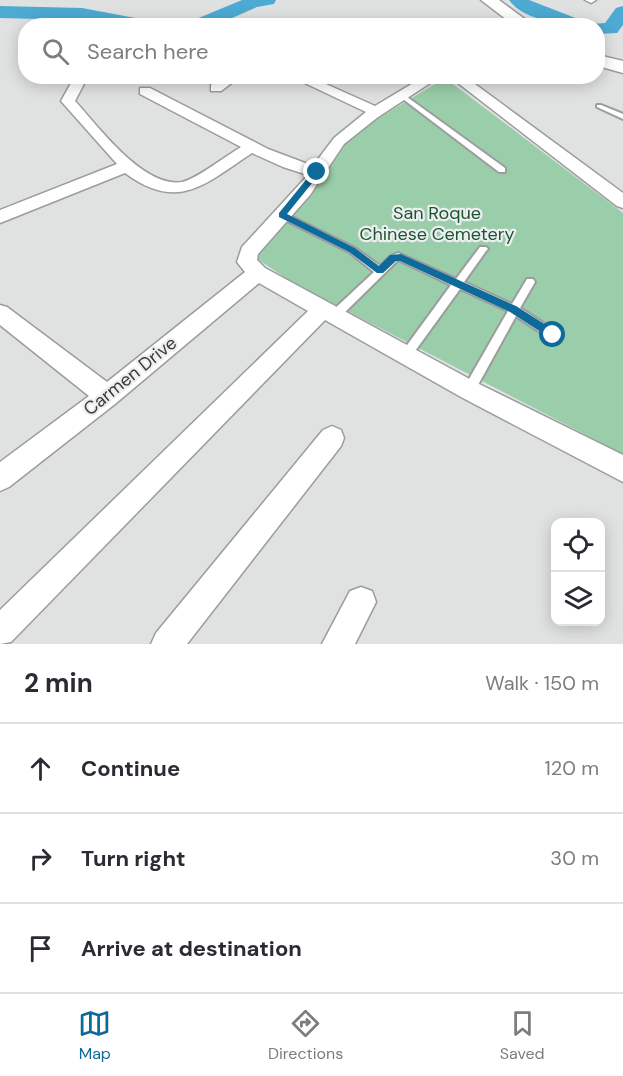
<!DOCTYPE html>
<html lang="en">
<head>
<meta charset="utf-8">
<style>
  :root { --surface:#fff; --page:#f7f7f7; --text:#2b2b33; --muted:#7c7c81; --line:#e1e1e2; --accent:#0e6a9a }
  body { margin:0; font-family:"DM Sans",sans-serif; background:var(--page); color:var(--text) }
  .controls { position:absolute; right:18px; bottom:18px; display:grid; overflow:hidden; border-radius:12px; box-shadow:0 3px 15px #0003 }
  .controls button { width:54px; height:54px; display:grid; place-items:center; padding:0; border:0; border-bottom:2px solid var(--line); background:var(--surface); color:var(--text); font:30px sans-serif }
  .stop { position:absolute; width:18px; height:18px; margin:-14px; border:4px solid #0e6a9a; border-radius:50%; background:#fff }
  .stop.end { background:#0e6a9a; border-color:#fff; box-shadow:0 2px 6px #0008 }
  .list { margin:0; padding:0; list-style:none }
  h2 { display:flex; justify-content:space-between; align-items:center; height:78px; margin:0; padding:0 24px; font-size:26px }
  h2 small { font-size:20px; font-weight:400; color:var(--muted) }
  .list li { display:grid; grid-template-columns:39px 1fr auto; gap:18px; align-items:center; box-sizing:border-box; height:90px; padding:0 24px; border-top:2px solid var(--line) }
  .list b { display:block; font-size:22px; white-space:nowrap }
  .list em { font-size:20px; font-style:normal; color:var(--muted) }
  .icon { flex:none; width:33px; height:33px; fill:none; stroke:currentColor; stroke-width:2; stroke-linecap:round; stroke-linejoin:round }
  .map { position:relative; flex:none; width:623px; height:644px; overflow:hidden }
  .search { position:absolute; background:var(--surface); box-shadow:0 3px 15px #0003; left:18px; right:18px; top:18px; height:66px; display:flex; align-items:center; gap:15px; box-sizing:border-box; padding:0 21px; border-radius:24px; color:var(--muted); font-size:22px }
  .sheet { height:348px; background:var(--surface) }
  nav { display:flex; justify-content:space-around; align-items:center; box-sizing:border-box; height:84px; border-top:2px solid var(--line); background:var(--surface); font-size:16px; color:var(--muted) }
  nav a { display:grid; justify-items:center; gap:3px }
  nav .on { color:var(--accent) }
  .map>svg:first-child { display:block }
  .green { fill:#9acdaa }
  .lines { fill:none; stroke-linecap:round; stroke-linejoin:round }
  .river { fill:#4daad3; fill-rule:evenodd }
  .lane-casing { stroke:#9b9c9d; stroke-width:4 }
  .street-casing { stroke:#9b9c9d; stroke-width:3 }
  .secondary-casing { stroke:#9b9c9d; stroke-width:3 }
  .lane { fill:#fff; fill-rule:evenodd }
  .street { fill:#fff; fill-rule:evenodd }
  .secondary { fill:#fff; fill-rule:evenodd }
  .route { fill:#0e6a9a }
  .labels { text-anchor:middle; stroke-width:4.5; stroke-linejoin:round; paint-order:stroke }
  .park-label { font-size:18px; fill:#1c5534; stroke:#edeeef }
  .street-label { font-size:18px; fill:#3a3a3a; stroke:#edeeef }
</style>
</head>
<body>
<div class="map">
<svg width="623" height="644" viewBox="0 0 623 644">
  <rect width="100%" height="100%" fill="#e0e1e1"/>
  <polygon class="green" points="445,78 623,213 623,454 295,284 253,256 320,181 326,164 357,131"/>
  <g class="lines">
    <g class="river">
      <polygon points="242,0 276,0 274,4 257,7 214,26 186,26 189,22"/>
      <path d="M509,0H529L591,24L605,23L616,8L623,6V25L617,33L598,34V26C572,26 525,23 509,0Z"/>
      <polygon points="0,6 82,8 146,20 156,26 104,26 82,20 0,18"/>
    </g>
    <g class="lane-casing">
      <g id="lane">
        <polygon points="399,94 403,94 505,168 505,172 499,172 399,96"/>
        <polygon points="597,105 601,105 623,114 623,119 597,107"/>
        <polygon points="282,212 355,248 380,266 391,256 398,253 456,279 480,247 486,247 488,249 486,251 464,282 512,304 527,279 533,279 535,282 520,308 557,332 558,335 557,338 549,338 516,316 473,394 469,395 465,394 463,390 465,386 508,311 460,289 410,358 406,360 402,358 400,355 402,352 451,285 398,260 339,318 331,318 330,315 331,312 374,272 349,252 279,217 278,215"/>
      </g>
    </g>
    <g class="street-casing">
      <g id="street">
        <polygon points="585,0 596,0 591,3"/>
        <path d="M75,76H88L75,101C98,126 143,188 182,182C197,179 227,155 241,147L140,94V88H150L268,149L313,166L334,138L366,112L290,76H308L375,106L425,76H441L378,117L344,144L310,195L258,254L257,260L265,268L477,383L623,455V482L461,397L325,320L11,642L0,644V610L308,311L259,283L115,404L9,487L0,491V462L89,396L0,325V305L7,307L107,382L245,272L237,262L242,247L308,175L283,167L252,153C206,183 179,213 125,173L0,223V210L117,164L61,101Z"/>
        <polygon points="225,76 241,76 221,91 211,91 211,85"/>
        <polygon points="449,76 464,76 623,193 623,208 617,206"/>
        <polygon points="332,426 341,430 344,438 341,446 187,644 151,644 156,633 323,430"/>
        <polygon points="361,587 372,591 376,602 355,644 322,644 350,591"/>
      </g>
    </g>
    <g class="secondary-casing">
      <g id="secondary">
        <polygon points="481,0 499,0 534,26 515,26"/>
        <polygon points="598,55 623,61 623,73 598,66"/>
      </g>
    </g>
    <use href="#lane" class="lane"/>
    <use href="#street" class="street"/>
    <use href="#secondary" class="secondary"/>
  </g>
  <polygon class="route" points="314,170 321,172 287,214 355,248 379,266 390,255 401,254 516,306 557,332 557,338 550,338 510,312 400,261 396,261 383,273 377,273 349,252 279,217 279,213"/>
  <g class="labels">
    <g class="park-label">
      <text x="437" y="219">San Roque<tspan x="437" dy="21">Chinese Cemetery</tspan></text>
    </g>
    <g class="street-label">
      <text transform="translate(130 376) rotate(-39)" y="6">Carmen Drive</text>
    </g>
  </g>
</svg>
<div class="controls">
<button><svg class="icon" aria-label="locate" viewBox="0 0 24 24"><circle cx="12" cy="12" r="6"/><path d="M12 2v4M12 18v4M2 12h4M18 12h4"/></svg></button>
<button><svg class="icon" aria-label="layers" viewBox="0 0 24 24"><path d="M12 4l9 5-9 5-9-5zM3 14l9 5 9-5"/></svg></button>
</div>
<div class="stop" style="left:553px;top:335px"></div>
<div class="stop end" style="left:317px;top:172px"></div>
<div class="search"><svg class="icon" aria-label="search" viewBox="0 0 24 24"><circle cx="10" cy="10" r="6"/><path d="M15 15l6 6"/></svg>Search here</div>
</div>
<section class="sheet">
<h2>2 min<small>Walk · 150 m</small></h2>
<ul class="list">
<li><svg class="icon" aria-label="ahead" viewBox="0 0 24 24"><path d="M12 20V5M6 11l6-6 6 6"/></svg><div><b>Continue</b></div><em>120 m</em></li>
<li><svg class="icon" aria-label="right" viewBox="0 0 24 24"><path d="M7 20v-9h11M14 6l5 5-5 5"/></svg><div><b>Turn right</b></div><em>30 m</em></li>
<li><svg class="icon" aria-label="arrive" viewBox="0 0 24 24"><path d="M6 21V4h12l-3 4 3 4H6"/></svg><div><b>Arrive at destination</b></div></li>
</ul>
</section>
<nav>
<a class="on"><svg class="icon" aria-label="map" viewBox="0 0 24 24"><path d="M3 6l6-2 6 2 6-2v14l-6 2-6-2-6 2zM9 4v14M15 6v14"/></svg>Map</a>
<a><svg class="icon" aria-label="directions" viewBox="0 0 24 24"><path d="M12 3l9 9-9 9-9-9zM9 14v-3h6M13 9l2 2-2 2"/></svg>Directions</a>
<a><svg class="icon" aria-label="saved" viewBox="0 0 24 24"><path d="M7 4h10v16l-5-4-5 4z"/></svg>Saved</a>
</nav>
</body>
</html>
